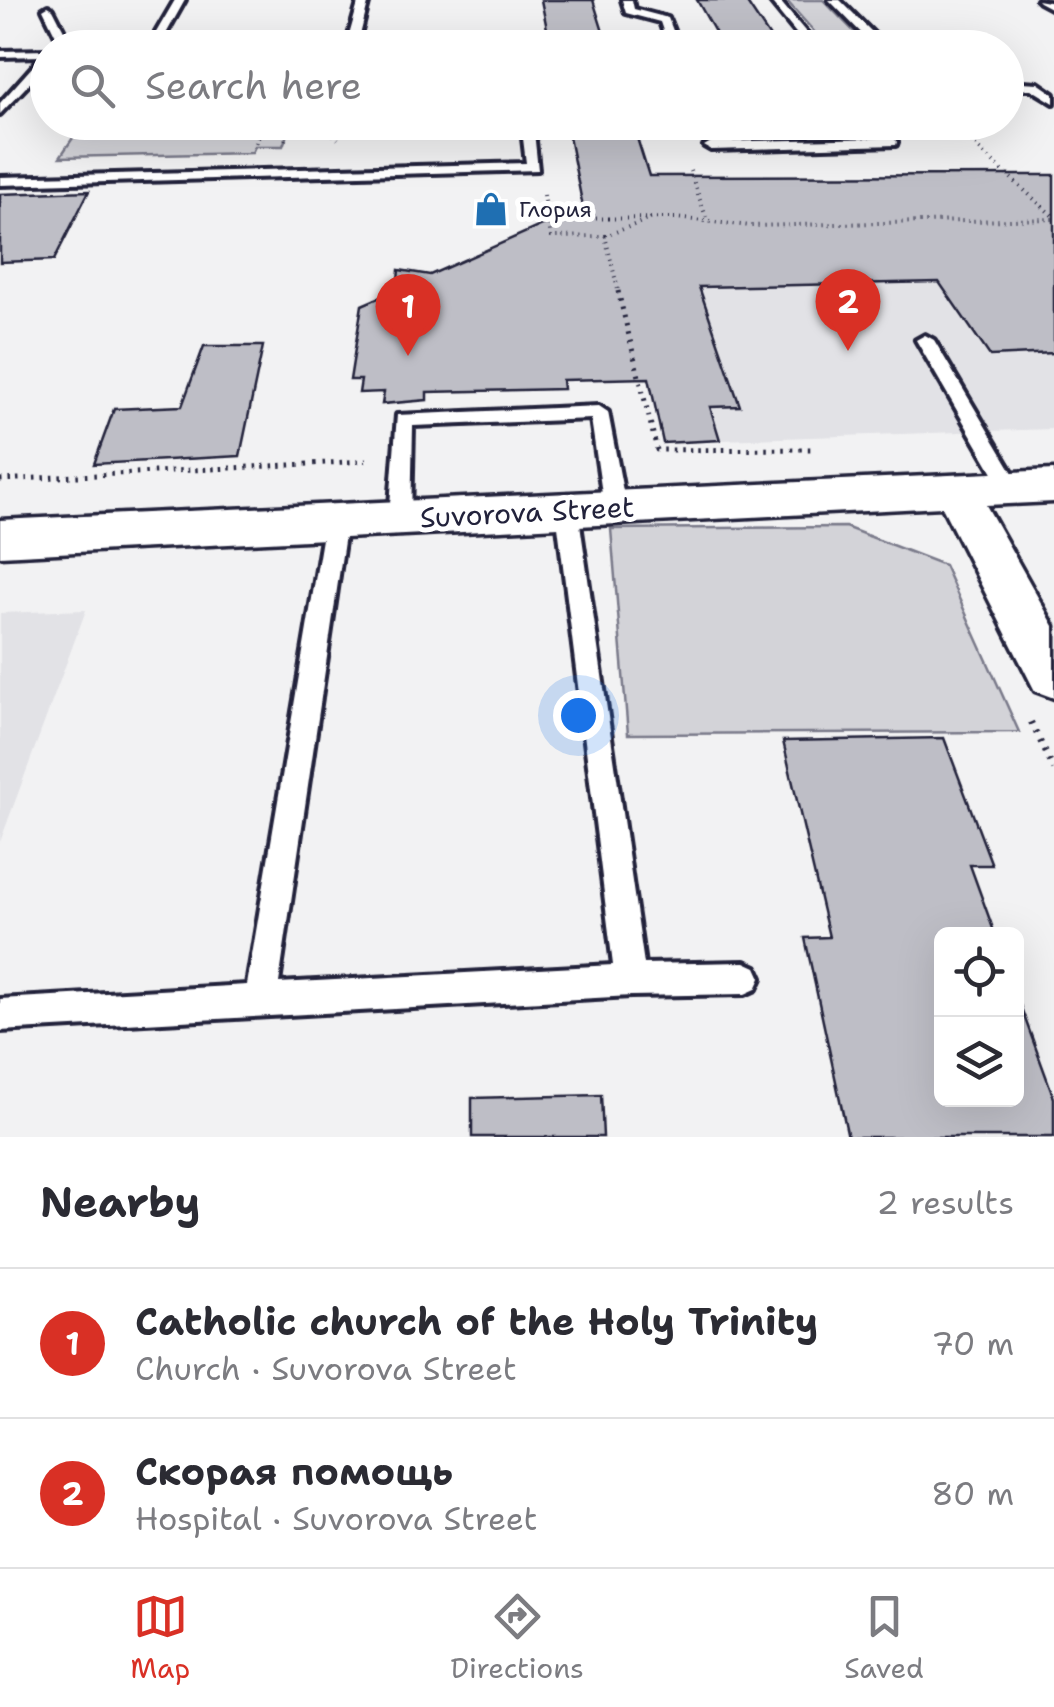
<!DOCTYPE html>
<html lang="en">
<head>
<meta charset="utf-8">
<style>
  :root { --surface:#fff; --page:#f2f2f3; --text:#2b2b33; --muted:#7c7c81; --line:#e1e1e2; --accent:#d93025 }
  body { margin:0; font-family:"Shantell Sans",sans-serif; background:var(--page); color:var(--text) }
  .controls { position:absolute; right:30px; bottom:30px; display:grid; overflow:hidden; border-radius:15px; box-shadow:0 10px 40px #0002 }
  .controls button { width:90px; height:90px; display:grid; place-items:center; padding:0; border:0; border-bottom:2px solid var(--line); background:var(--surface); color:var(--text); font:50px sans-serif }
  .you { position:absolute; left:578px; top:715px; width:35px; height:35px; margin:-25px; border:8px solid #fff; border-radius:50%; background:#1a73e8; box-shadow:0 0 0 15px #1a73e833 }
  .badge { display:grid; place-items:center; width:65px; height:65px; border-radius:50%; background:var(--accent); color:#fff; font-size:32px; font-weight:700 }
  .pin { position:absolute; translate:-50% -82px; filter:drop-shadow(0 2px 5px #0008) }
  .pin::after { content:''; position:absolute; top:52px; width:35px; height:30px; background:inherit; clip-path:polygon(0 0,100% 0,50% 100%) }
  .list { margin:0; padding:0; list-style:none }
  h2 { display:flex; justify-content:space-between; align-items:center; height:130px; margin:0; padding:0 40px; font-size:42px }
  h2 small { font-size:32px; font-weight:400; color:var(--muted) }
  .list li { display:grid; grid-template-columns:65px 1fr auto; gap:30px; align-items:center; box-sizing:border-box; height:150px; padding:0 40px; border-top:2px solid var(--line) }
  .list b { display:block; font-size:38px; white-space:nowrap }
  .list p { margin:0; font-size:32px; white-space:nowrap; color:var(--muted) }
  .list em { font-size:32px; font-style:normal; color:var(--muted) }
  .icon { flex:none; width:55px; height:55px; fill:none; stroke:currentColor; stroke-width:2; stroke-linecap:round; stroke-linejoin:round }
  .map { position:relative; flex:none; width:1054px; height:1137px; overflow:hidden }
  .search { position:absolute; background:var(--surface); box-shadow:0 10px 40px #0002; left:30px; right:30px; top:30px; height:110px; display:flex; align-items:center; gap:25px; box-sizing:border-box; padding:0 35px; border-radius:55px; color:var(--muted); font-size:38px }
  .sheet { height:430px; background:var(--surface) }
  nav { display:flex; justify-content:space-around; align-items:center; box-sizing:border-box; height:140px; border-top:2px solid var(--line); background:var(--surface); font-size:28px; color:var(--muted) }
  nav a { display:grid; justify-items:center; gap:5px }
  nav .on { color:var(--accent) }
  .map>svg:first-child { display:block }
  .built { fill:#e2e2e6 }
  .green { fill:#d3d3d8; stroke:#7a7a8a; stroke-width:2.5 }
  .building { fill:#bebec6; stroke:#22223b; stroke-width:2.5 }
  .lines { fill:none; stroke-linecap:round; stroke-linejoin:round }
  .lane-casing { stroke:#22223b; stroke-width:8 }
  .street-casing { stroke:#22223b; stroke-width:7 }
  .path-far3 { stroke:#22223b; stroke-width:2.5; stroke-dasharray:1 4; stroke-linecap:butt }
  .path-far2 { stroke:#22223b; stroke-width:4; stroke-dasharray:1 5; stroke-linecap:butt }
  .path-far1 { stroke:#22223b; stroke-width:5; stroke-dasharray:2.5 6; stroke-linecap:butt }
  .path { stroke:#22223b; stroke-width:6; stroke-dasharray:2.5 8; stroke-linecap:butt }
  .lane { fill:#fff; fill-rule:evenodd }
  .street { fill:#fff; fill-rule:evenodd }
  .labels { text-anchor:middle; stroke-width:10; stroke-linejoin:round; paint-order:stroke }
  .far-poi-label { font-size:22px; fill:#22223b; stroke:#fff; text-anchor:start }
  .street-label { font-size:28px; fill:#22223b; stroke:#fff }
</style>
</head>
<body>
<div class="map">
<svg width="1054" height="1137" viewBox="0 0 1054 1137">
  <rect width="100%" height="100%" fill="#f2f2f3"/>
  <filter id="ink" filterUnits="userSpaceOnUse"><feTurbulence type="fractalNoise" baseFrequency=".01" numOctaves="2"/><feDisplacementMap in="SourceGraphic" scale="20" xChannelSelector="R" yChannelSelector="G"/><feConvolveMatrix kernelMatrix="1 2 1 2 8 2 1 2 1" color-interpolation-filters="sRGB"/></filter>
  <g filter="url(#ink)">
    <g class="built">
      <polygon points="1054,229 1054,429 720,440 710,408 656,410 614,238"/>
      <polygon points="86,610 0,842 0,613"/>
    </g>
    <g class="green">
      <polygon points="786,0 823,0 866,44 826,45"/>
      <polygon points="83,123 291,123 283,146 255,146 252,153 60,157"/>
      <polygon points="845,527 944,565 1019,732 628,734 611,529"/>
    </g>
    <g class="building">
      <polygon points="541,0 593,0 608,48 551,48"/>
      <polygon points="697,0 745,0 777,48 724,48"/>
      <polygon points="566,122 632,122 649,176 1054,175 1054,353 990,356 939,282 699,287 740,406 710,407 720,440 663,443 649,378 562,380 563,389 427,392 427,400 382,404 384,392 359,393 361,380 350,380 362,305 397,290 399,270 430,275 583,207"/>
      <polygon points="89,191 54,260 0,262 0,194"/>
      <polygon points="204,346 263,346 240,456 94,464 114,409 182,406"/>
      <polygon points="944,738 992,865 970,865 995,934 942,934 942,1100 1016,1100 1016,994 1054,1098 1054,1137 848,1137 805,938 829,937 783,741"/>
      <polygon points="601,1095 603,1137 472,1137 472,1098"/>
    </g>
    <g class="lines">
      <g class="lane-casing">
        <g id="lane">
          <polygon points="175,0 185,0 162,41 348,39 359,0 369,0 359,39 517,38 522,41 517,44 101,48 151,41"/>
          <polygon points="622,0 632,0 634,9 668,18 680,48 669,48 660,22 626,13"/>
          <polygon points="769,0 779,0 819,48 808,48"/>
          <polygon points="829,0 840,0 888,48 876,48"/>
          <polygon points="1037,0 1054,3 1054,10 1039,2"/>
          <polygon points="48,6 53,9 73,48 62,48 43,9"/>
          <polygon points="48,50 48,64 0,114 0,103 42,56 0,57 0,51"/>
          <polygon points="1006,81 1038,83 1054,94 1054,103 1031,89 1006,89"/>
          <polygon points="521,122 533,122 538,170 0,185 0,177 526,163"/>
          <polygon points="869,122 882,122 897,142 896,145 711,150 704,146 711,142 881,138"/>
          <polygon points="925,335 934,340 1019,483 1022,488 1019,493 1005,493 916,340"/>
          <polygon points="599,406 608,412 626,507 622,513 608,513 604,507 591,419 413,426 411,518 400,526 389,518 397,415"/>
          <polygon points="567,502 578,510 644,964 745,962 756,967 761,978 756,989 745,994 631,996 0,1031 0,999 247,985 325,521 336,513 347,521 279,983 613,965 556,510"/>
        </g>
      </g>
      <g class="street-casing">
        <polygon id="street" points="1054,470 1054,502 986,505 1054,626 1054,698 1035,691 942,507 0,556 0,520"/>
      </g>
      <g class="path-far3">
        <polyline points="321,122 328,129"/>
        <polyline points="948,122 956,129"/>
        <polyline points="261,129 264,122"/>
        <polyline points="289,129 291,122"/>
      </g>
      <g class="path-far2">
        <polyline points="325,126 338,139"/>
        <polyline points="953,126 1054,217"/>
        <polyline points="285,140 290,126"/>
        <polyline points="256,143 262,126"/>
        <polyline points="690,171 706,217"/>
        <polyline points="544,195 551,237 605,236 619,294"/>
        <polyline points="523,212 547,211"/>
        <polyline points="548,219 675,218 751,226 1054,219"/>
        <polyline points="605,236 655,217"/>
      </g>
      <g class="path-far1">
        <polyline points="618,291 657,450 812,449"/>
        <polyline points="0,480 366,461"/>
      </g>
      <polyline class="path" points="1031,722 1054,770"/>
      <use href="#lane" class="lane"/>
      <use href="#street" class="street"/>
    </g>
  </g>
  <defs>
    <g id="shop-bare" transform="scale(2.7)"><path d="M-5-2.5h2.3a2.7 3.5 0 0 1 5.4 0H5L5.5 6h-11ZM-1.5-2.5h3a1.5 2.3 0 0 0-3 0Z" fill="#1f6fb2" stroke="#fff" stroke-width="2.5" paint-order="stroke"/></g>
  </defs>
  <g fill-rule="evenodd">
    <use href="#shop-bare" x="491" y="209"/>
  </g>
  <g class="labels">
    <g class="far-poi-label">
      <text x="519" y="217">Глория</text>
    </g>
    <g class="street-label">
      <text transform="translate(527 512) rotate(-3)" y="10">Suvorova Street</text>
    </g>
  </g>
</svg>
<div class="controls">
<button><svg class="icon" aria-label="locate" viewBox="0 0 24 24"><circle cx="12" cy="12" r="6"/><path d="M12 2v4M12 18v4M2 12h4M18 12h4"/></svg></button>
<button><svg class="icon" aria-label="layers" viewBox="0 0 24 24"><path d="M12 4l9 5-9 5-9-5zM3 14l9 5 9-5"/></svg></button>
</div>
<div class="you"></div>
<div class="pin badge" style="left:408px;top:356px">1</div>
<div class="pin badge" style="left:848px;top:351px">2</div>
<div class="search"><svg class="icon" aria-label="search" viewBox="0 0 24 24"><circle cx="10" cy="10" r="6"/><path d="M15 15l6 6"/></svg>Search here</div>
</div>
<section class="sheet">
<h2>Nearby<small>2 results</small></h2>
<ul class="list">
<li><span class="badge">1</span><div><b>Catholic church of the Holy Trinity</b><p>Church · Suvorova Street</p></div><em>70 m</em></li>
<li><span class="badge">2</span><div><b>Скорая помощь</b><p>Hospital · Suvorova Street</p></div><em>80 m</em></li>
</ul>
</section>
<nav>
<a class="on"><svg class="icon" aria-label="map" viewBox="0 0 24 24"><path d="M3 6l6-2 6 2 6-2v14l-6 2-6-2-6 2zM9 4v14M15 6v14"/></svg>Map</a>
<a><svg class="icon" aria-label="directions" viewBox="0 0 24 24"><path d="M12 3l9 9-9 9-9-9zM9 14v-3h6M13 9l2 2-2 2"/></svg>Directions</a>
<a><svg class="icon" aria-label="saved" viewBox="0 0 24 24"><path d="M7 4h10v16l-5-4-5 4z"/></svg>Saved</a>
</nav>
</body>
</html>
